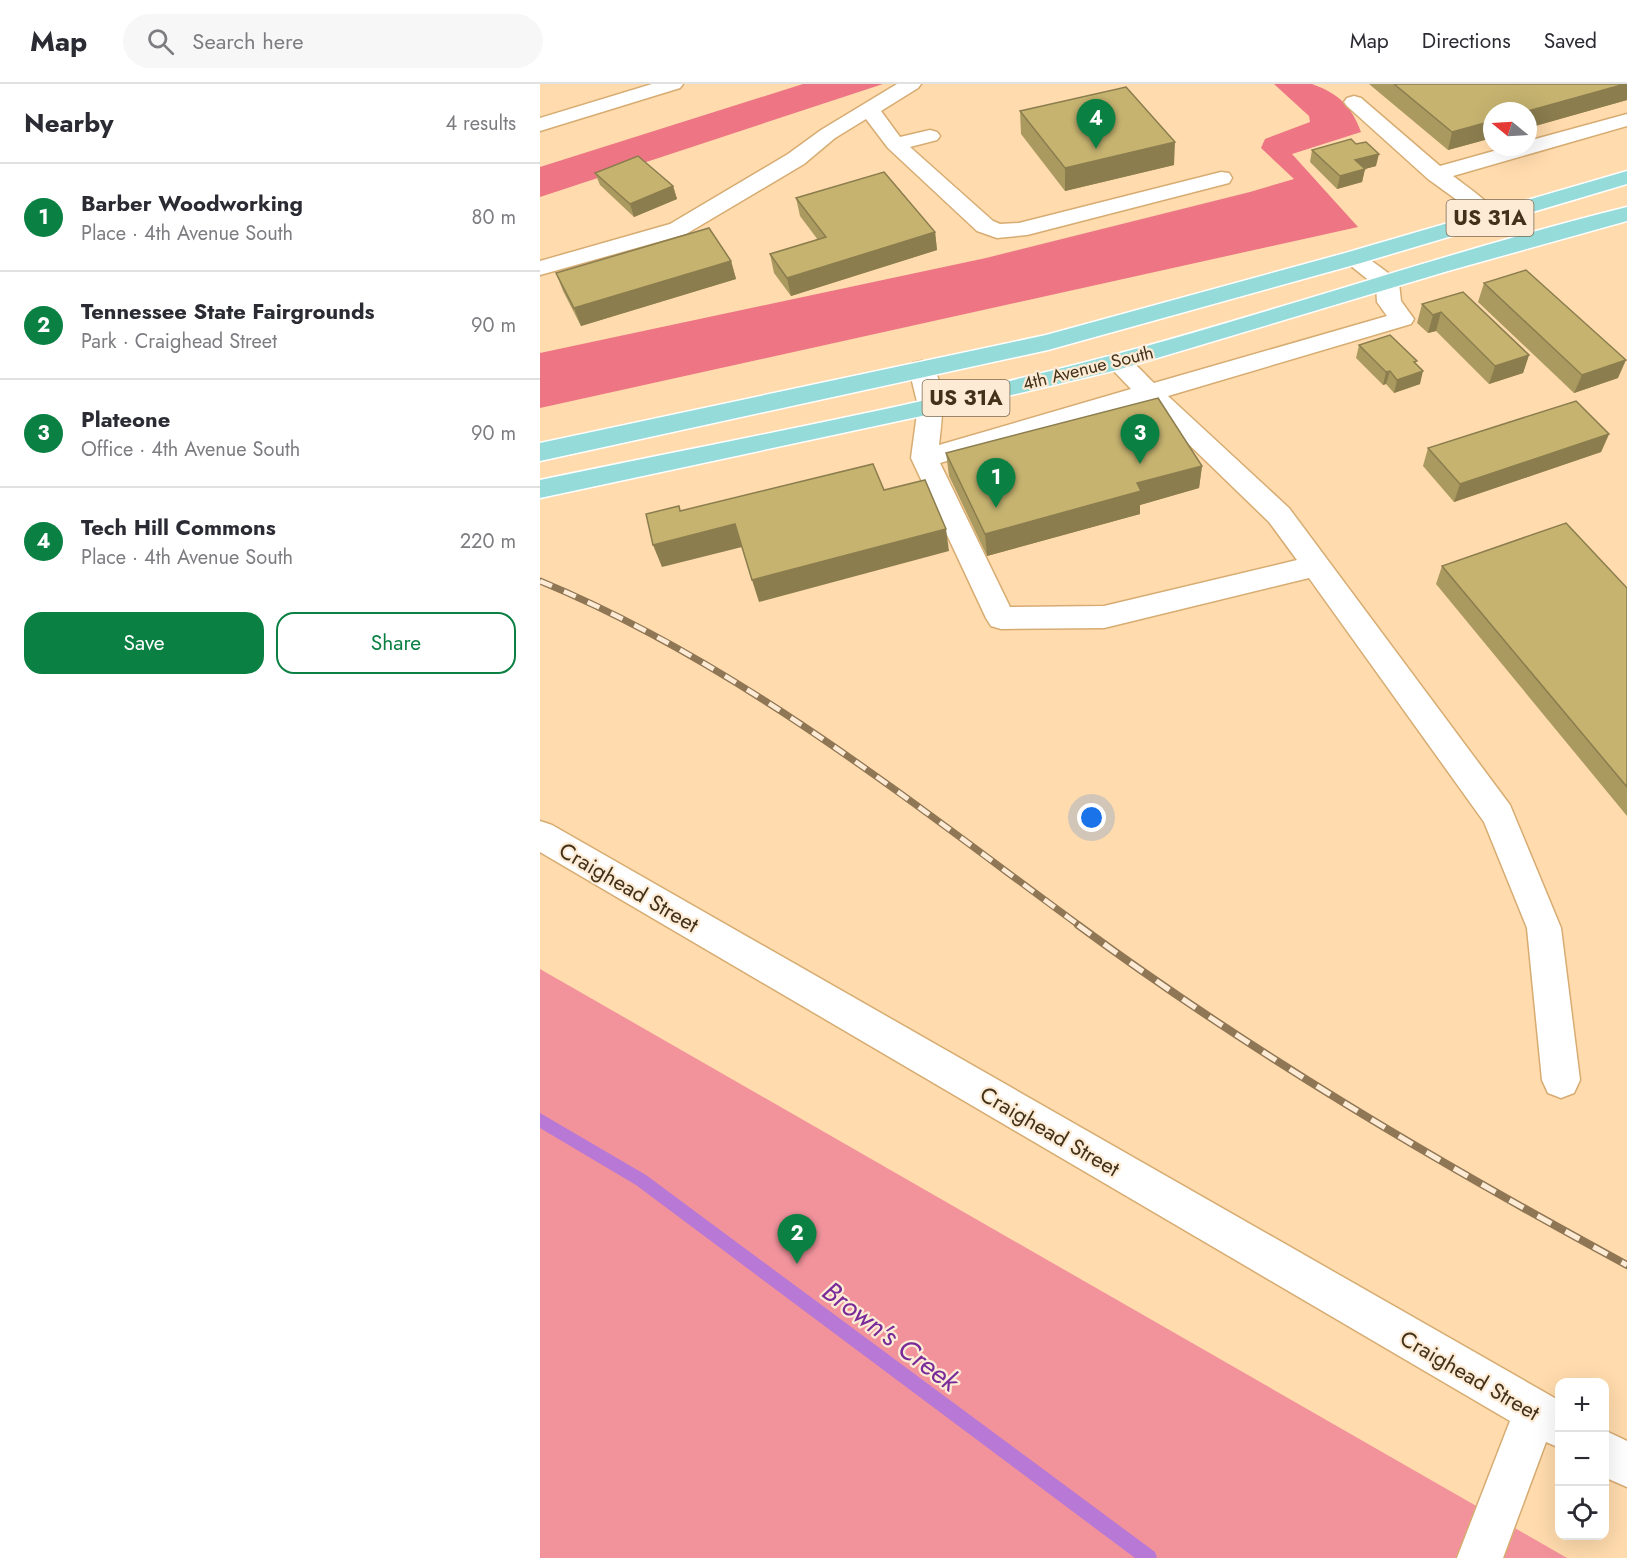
<!DOCTYPE html>
<html lang="en">
<head>
<meta charset="utf-8">
<style>
  :root { --surface:#fff; --page:#f7f7f7; --text:#2b2b33; --muted:#7c7c81; --line:#e1e1e2; --accent:#0b8043 }
  body { margin:0; font-family:Jost,sans-serif; background:var(--page); color:var(--text) }
  .controls { position:absolute; right:18px; bottom:18px; display:grid; overflow:hidden; border-radius:12px; box-shadow:0 6px 24px #0002 }
  .controls button { width:54px; height:54px; display:grid; place-items:center; padding:0; border:0; border-bottom:2px solid var(--line); background:var(--surface); color:var(--text); font:30px sans-serif }
  .compass { position:absolute; left:943px; top:18px; width:54px; height:54px; border-radius:50%; background:var(--surface); box-shadow:0 6px 24px #0002; rotate:288deg }
  .you { position:absolute; left:552px; top:734px; width:21px; height:21px; margin:-15px; border:4px solid #fff; border-radius:50%; background:#1a73e8; box-shadow:0 0 0 9px #1a73e833 }
  .badge { display:grid; place-items:center; width:39px; height:39px; border-radius:50%; background:var(--accent); color:#fff; font-size:20px; font-weight:700 }
  .pin { position:absolute; translate:-50% -50px; filter:drop-shadow(0 2px 3px #0008) }
  .pin::after { content:''; position:absolute; top:32px; width:21px; height:18px; background:inherit; clip-path:polygon(0 0,100% 0,50% 100%) }
  .list { margin:0; padding:0; list-style:none }
  h2 { display:flex; justify-content:space-between; align-items:center; height:78px; margin:0; padding:0 24px; font-size:26px }
  h2 small { font-size:20px; font-weight:400; color:var(--muted) }
  .list li { display:grid; grid-template-columns:39px 1fr auto; gap:18px; align-items:center; box-sizing:border-box; height:108px; padding:0 24px; border-top:2px solid var(--line) }
  .list b { display:block; font-size:22px; white-space:nowrap }
  .list p { margin:0; font-size:20px; white-space:nowrap; color:var(--muted) }
  .list em { font-size:20px; font-style:normal; color:var(--muted) }
  .actions { display:flex; gap:12px; padding:18px 24px }
  .actions a { flex:1; padding:14px 0; border:2px solid var(--accent); border-radius:18px; text-align:center; font-size:21px; color:var(--accent) }
  .actions .main { background:var(--accent); color:#fff }
  .icon { flex:none; width:33px; height:33px; fill:none; stroke:currentColor; stroke-width:2; stroke-linecap:round; stroke-linejoin:round }
  .map { position:relative; flex:none; width:1087px; height:1474px; overflow:hidden }
  header { display:flex; align-items:center; gap:36px; box-sizing:border-box; height:84px; padding:0 30px; background:var(--surface); border-bottom:2px solid var(--line) }
  header strong { font-size:28px }
  nav { display:flex; gap:33px; margin-inline-start:auto; font-size:21px }
  .search { width:420px; height:54px; background:var(--page); display:flex; align-items:center; gap:15px; box-sizing:border-box; padding:0 21px; border-radius:33px; color:var(--muted); font-size:22px }
  main { display:flex }
  aside { flex:1; background:var(--surface) }
  .map>svg:first-child { display:block }
  .green { fill:#f2939c }
  .forest { fill:#ed7584 }
  .lines { fill:none; stroke-linecap:round; stroke-linejoin:round }
  .stream { fill:#b778d6; fill-rule:evenodd }
  .minor-casing { stroke:#d7ac72; stroke-width:3 }
  .major-casing { stroke:#fff; stroke-width:3 }
  .minor { fill:#fff; fill-rule:evenodd }
  .major { fill:#94dbda; fill-rule:evenodd }
  .rail-far1-casing { stroke:#8f7655; stroke-width:7 }
  .rail-casing { stroke:#8f7655; stroke-width:8 }
  .rail-far1 { stroke:#fdebd5; stroke-width:4.5; stroke-dasharray:13; stroke-linecap:butt }
  .rail { stroke:#fdebd5; stroke-width:5; stroke-dasharray:16; stroke-linecap:butt }
  .wall { fill:#aa9a60 }
  .shaded-wall { fill:#8b7d4e }
  .building { fill:#c6b370; stroke:#8b7d4e; stroke-width:1.5 }
  .labels { text-anchor:middle; stroke-width:4.5; stroke-linejoin:round; paint-order:stroke }
  .far-street-label { font-size:18px; fill:#43321a; stroke:#fdebd5 }
  .shield { fill:#fdebd5; stroke:#7b6a52; stroke-width:1.5 }
  .shield-label { font-size:21px; font-weight:bold; fill:#43321a }
  .street-label { font-size:22px; fill:#43321a; stroke:#fdebd5 }
  .near-water-label { font-size:28px; font-style:italic; fill:#782a99; stroke:#fdebd5 }
</style>
</head>
<body>
<header>
<strong>Map</strong>
<div class="search"><svg class="icon" aria-label="search" viewBox="0 0 24 24"><circle cx="10" cy="10" r="6"/><path d="M15 15l6 6"/></svg>Search here</div>
<nav><a>Map</a><a>Directions</a><a>Saved</a></nav>
</header>
<main>
<aside>
<h2>Nearby<small>4 results</small></h2>
<ul class="list">
<li><span class="badge">1</span><div><b>Barber Woodworking</b><p>Place · 4th Avenue South</p></div><em>80 m</em></li>
<li><span class="badge">2</span><div><b>Tennessee State Fairgrounds</b><p>Park · Craighead Street</p></div><em>90 m</em></li>
<li><span class="badge">3</span><div><b>Plateone</b><p>Office · 4th Avenue South</p></div><em>90 m</em></li>
<li><span class="badge">4</span><div><b>Tech Hill Commons</b><p>Place · 4th Avenue South</p></div><em>220 m</em></li>
</ul>
<div class="actions"><a class="main">Save</a><a>Share</a></div>
</aside>
<div class="map">
<svg width="1087" height="1474" viewBox="0 0 1087 1474">
  <rect width="100%" height="100%" fill="#ffdbad"/>
  <polygon class="green" points="0,885 1027,1474 0,1474"/>
  <g class="forest">
    <polygon points="263,0 343,0 0,113 0,83"/>
    <path d="M734,0C744,0 762,0 772,0C799,10 811,21 821,48L752,70L818,143L0,324V269L446,174L710,108L754,95L721,64L725,55L770,38L769,32Z"/>
  </g>
  <g class="lines">
    <polygon class="stream" points="0,1029 106,1091 615,1468 617,1474 595,1474 96,1101 0,1044"/>
    <g class="minor-casing">
      <g id="minor">
        <polygon points="112,0 143,0 140,4 0,47 0,34"/>
        <polygon points="357,0 381,0 378,4 341,27 360,53 390,46 397,48 400,52 397,56 370,63 453,137 460,140 479,139 681,88 689,89 692,94 689,99 487,151 457,154 437,147 348,64 326,35 295,54 264,80 146,150 0,191 0,177 130,140 248,70 281,46"/>
        <path d="M814,12L821,14L900,82L968,63H988V57L1087,30V42L913,92C930,105 948,116 960,134L957,139L949,141L941,139L928,124L888,95L807,22L804,18L807,14Z"/>
        <path d="M813,167L821,169L855,194L859,199L861,217L874,235L871,240L628,312L749,424L970,721L1021,844L1040,996L1034,1009L1021,1014L1008,1009L1002,996L987,844L944,738L769,494L564,544L461,545L451,542L446,534L371,374L378,322L369,285L373,279L382,277L391,279C407,304 402,334 399,361L591,305L565,278L568,272C588,267 600,286 614,299L847,232L837,218L836,202L801,174L805,169ZM605,318L729,438L757,476L564,522L470,523L400,379Z"/>
        <polygon points="0,737 12,741 1020,1317 1020,1364 1006,1358 963,1474 917,1474 970,1337 0,768"/>
        <polygon points="1064,1346 1087,1357 1087,1403 1064,1393"/>
      </g>
    </g>
    <g class="major-casing">
      <g id="major">
        <polygon points="1087,87 1087,100 821,179 508,266 0,377 0,359 506,251 805,169"/>
        <path d="M1087,123V137L908,187L577,286L391,330L0,414V396C191,356 384,321 573,271C745,225 914,166 1087,123Z"/>
      </g>
    </g>
    <use href="#minor" class="minor"/>
    <use href="#major" class="major"/>
    <g class="rail-far1-casing">
      <path id="rail-far1" d="M0,497C198,579 368,716 540,842"/>
    </g>
    <g class="rail-casing">
      <path id="rail" d="M538,841C712,969 897,1078 1087,1181"/>
    </g>
    <use href="#rail-far1" class="rail-far1"/>
    <use href="#rail" class="rail"/>
  </g>
  <g class="wall">
    <polygon points="829,0 1087,0 1087,16 988,44 952,27 952,54 908,66"/>
    <polygon points="480,27 634,81 525,107 481,50"/>
    <polygon points="772,66 836,82 825,85 822,98 797,105 770,78"/>
    <polygon points="55,89 133,102 137,115 94,133 60,101"/>
    <polygon points="256,114 395,148 397,166 251,212 234,189 230,170 278,156 260,132"/>
    <polygon points="191,177 196,195 41,242 23,207 16,189"/>
    <polygon points="944,199 1078,294 1034,309 938,218"/>
    <polygon points="923,208 989,271 983,289 949,300 896,247 888,249 877,239 882,220"/>
    <polygon points="819,261 876,279 880,300 854,309 846,300 843,301 816,274"/>
    <polygon points="1069,350 1061,368 914,418 883,382 888,364"/>
    <polygon points="406,369 662,382 659,404 600,421 600,430 447,472 409,392"/>
    <polygon points="902,482 1087,504 1087,732 896,500"/>
  </g>
  <g class="shaded-wall">
    <polygon points="1085,0 1087,0 1087,16 988,44 988,27"/>
    <polygon points="952,37 952,54 908,66 912,48"/>
    <polygon points="635,58 634,81 525,107 525,84"/>
    <polygon points="839,70 836,82 825,85 822,98 797,105 800,92 815,76"/>
    <polygon points="133,102 137,115 94,133 90,120"/>
    <polygon points="395,148 397,166 251,212 247,194"/>
    <polygon points="191,177 196,195 41,242 34,224"/>
    <polygon points="901,228 896,247 888,249 893,231"/>
    <polygon points="989,271 983,289 949,300 955,282"/>
    <polygon points="1086,276 1078,294 1034,309 1042,291"/>
    <polygon points="850,287 846,300 843,301 846,288"/>
    <polygon points="883,287 880,300 854,309 857,296"/>
    <polygon points="1069,350 1061,368 914,418 920,400"/>
    <polygon points="662,382 659,404 600,421 600,430 447,472 445,450 597,399"/>
    <polygon points="195,440 202,463 122,483 113,461"/>
    <polygon points="406,445 409,467 219,518 212,496"/>
  </g>
  <g class="building">
    <polygon points="854,0 1085,0 988,27 952,27 952,37 912,48"/>
    <polygon points="586,3 635,58 525,84 480,27"/>
    <polygon points="811,55 816,60 826,58 839,70 815,76 825,85 800,92 772,66"/>
    <polygon points="98,72 133,102 90,120 55,89"/>
    <polygon points="344,88 395,148 247,194 230,170 286,153 256,114"/>
    <polygon points="169,144 191,177 34,224 16,189"/>
    <polygon points="986,186 1086,276 1042,291 944,199"/>
    <polygon points="923,208 989,271 955,282 901,228 893,231 882,220"/>
    <polygon points="850,251 877,277 874,278 883,287 857,296 850,287 846,288 819,261"/>
    <polygon points="618,314 662,382 597,399 601,407 445,450 406,369"/>
    <polygon points="1036,317 1069,350 920,400 888,364"/>
    <polygon points="333,380 344,406 385,396 406,445 212,496 195,440 113,461 106,430 139,422 140,427"/>
    <polygon points="1026,439 1087,504 1087,703 902,482"/>
  </g>
  <g class="labels">
    <g class="far-street-label">
      <text transform="translate(548 284) rotate(-14)" y="6">4th Avenue South</text>
    </g>
    <g class="shield">
      <rect x="906.5" y="116" width="87" height="36" rx="4.5"/>
      <rect x="382.5" y="296" width="87" height="36" rx="4.5"/>
    </g>
    <g class="shield-label">
      <text x="950" y="141">US 31A</text>
      <text x="426" y="321">US 31A</text>
    </g>
    <g class="street-label">
      <text transform="translate(89 803) rotate(30)" y="8">Craighead Street</text>
      <text transform="translate(510 1047) rotate(30)" y="8">Craighead Street</text>
      <text transform="translate(930 1291) rotate(30)" y="8">Craighead Street</text>
    </g>
    <g class="near-water-label">
      <text transform="translate(351 1252) rotate(37)" y="10">Brown's Creek</text>
    </g>
  </g>
</svg>
<div class="controls">
<button>+</button>
<button>−</button>
<button><svg class="icon" aria-label="locate" viewBox="0 0 24 24"><circle cx="12" cy="12" r="6"/><path d="M12 2v4M12 18v4M2 12h4M18 12h4"/></svg></button>
</div>
<svg class="compass" viewBox="-18 -18 36 36"><path d="M0-13l5 13h-10z" fill="#e53935"/><path d="M0 13l5-13h-10z" fill="#7c7c81"/></svg>
<div class="you"></div>
<div class="pin badge" style="left:456px;top:424px">1</div>
<div class="pin badge" style="left:257px;top:1180px">2</div>
<div class="pin badge" style="left:600px;top:380px">3</div>
<div class="pin badge" style="left:556px;top:65px">4</div>
</div>
</main>
</body>
</html>
